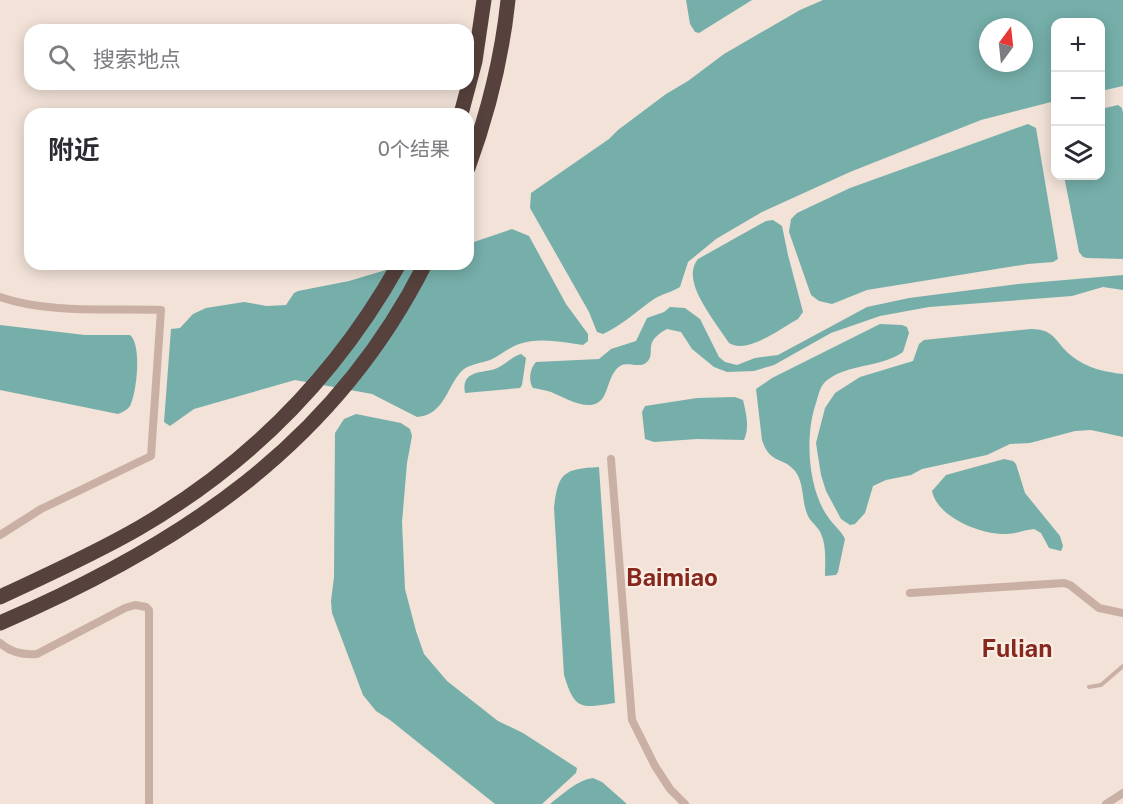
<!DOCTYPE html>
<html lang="zh">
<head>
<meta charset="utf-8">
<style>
  :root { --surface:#fff; --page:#f7f7f7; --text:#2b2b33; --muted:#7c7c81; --line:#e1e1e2 }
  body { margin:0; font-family:"Public Sans","Noto Sans SC",sans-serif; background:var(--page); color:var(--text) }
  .controls { position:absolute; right:18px; top:18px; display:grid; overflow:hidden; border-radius:12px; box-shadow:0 3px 15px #0003 }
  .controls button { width:54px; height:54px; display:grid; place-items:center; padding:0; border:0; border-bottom:2px solid var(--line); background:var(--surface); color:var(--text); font:30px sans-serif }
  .compass { position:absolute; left:979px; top:18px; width:54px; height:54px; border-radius:50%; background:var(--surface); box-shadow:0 3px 15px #0003; rotate:15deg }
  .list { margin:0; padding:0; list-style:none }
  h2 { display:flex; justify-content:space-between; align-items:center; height:78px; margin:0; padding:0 24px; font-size:26px }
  h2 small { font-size:20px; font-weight:400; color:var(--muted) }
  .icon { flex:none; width:33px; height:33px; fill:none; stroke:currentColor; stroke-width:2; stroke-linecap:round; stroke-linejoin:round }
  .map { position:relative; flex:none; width:1123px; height:804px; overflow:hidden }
  .search { position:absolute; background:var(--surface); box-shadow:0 3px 15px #0003; left:24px; top:24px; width:450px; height:66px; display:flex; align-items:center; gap:15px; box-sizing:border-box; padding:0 21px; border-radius:18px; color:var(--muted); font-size:22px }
  .panel { position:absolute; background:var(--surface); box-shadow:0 3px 15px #0003; left:24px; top:108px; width:450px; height:162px; border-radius:18px }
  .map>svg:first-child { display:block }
  .water { fill:#76afaa; fill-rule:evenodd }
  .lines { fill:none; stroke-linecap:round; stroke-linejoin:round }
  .lane { stroke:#cab0a4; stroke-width:4 }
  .street { stroke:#cab0a4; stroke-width:8 }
  .highway { stroke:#56413c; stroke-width:15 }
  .labels { text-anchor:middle; stroke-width:4.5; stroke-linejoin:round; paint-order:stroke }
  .quarter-label { font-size:24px; font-weight:bold; fill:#86281d; stroke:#f9ede4 }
</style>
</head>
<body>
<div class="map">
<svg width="1123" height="804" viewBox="0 0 1123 804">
  <rect width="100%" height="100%" fill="#f2e2d8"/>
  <g class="water">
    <polygon points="686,0 752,0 699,33 695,32 690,24"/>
    <path d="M823,0H1123V86L1101,91L1100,22H1056L1055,101L981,120L850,172L762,212L716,239L688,262L680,287C672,292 662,294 654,299C637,311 622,325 603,334L597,332L589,312L530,208L531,193L609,139L618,130L666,94L688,81L724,54L800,10ZM988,27H1024V63H988Z"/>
    <polygon points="1118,105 1122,108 1123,113 1123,259 1087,258 1083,257 1079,252 1064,176 1100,176 1101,109"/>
    <polygon points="1028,124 1036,128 1058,259 1053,262 1028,264 867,290 832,304 819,301 811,295 789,232 791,219 797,213 850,188"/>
    <path d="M773,220L782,226L788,255L803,312L798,319C781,328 747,355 729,343C718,326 694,296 693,277C692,270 694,264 698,259L766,221Z"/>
    <path d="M512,229L529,236L566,304L588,334V341L583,345C562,342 539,337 519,344C508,348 500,356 490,360C482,363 471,364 464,369C447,383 446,415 417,417L372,394L295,380L194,409L170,426L164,422L171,329L180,328L193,314L206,308L244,302L267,306L286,305L294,293L298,291L349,281L406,264H468V244Z"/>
    <path d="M1123,275V290L1103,287L1072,296L929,307L880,316L831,333L774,365L754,371L727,372L714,367L692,349L681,332L667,329C641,343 657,352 647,362C640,369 628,361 620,366C611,372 609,385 605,394C595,417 566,398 551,392C545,390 539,389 533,388C528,381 530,368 536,362L599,359L611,349L636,341L647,318L664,312L670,307L685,308L700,319L719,357L725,362L737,365L755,358L778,355L867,307L909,298L1018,284Z"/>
    <path d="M880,324L902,325L907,327L909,333L903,352C881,368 848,363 826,381C819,387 818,398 815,406C805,438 808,489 828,517C833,525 841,530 845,539L838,572L836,575L825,576C825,561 827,543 819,530C816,525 810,521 808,516C801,501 805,484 795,471C783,456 770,465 762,440L756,389L772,378Z"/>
    <path d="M0,325L85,335H130C142,345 137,392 130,406C127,410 123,412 118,414L0,390Z"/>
    <path d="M1031,329C1057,329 1055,344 1073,357C1087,368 1105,372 1123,374V437L1091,430L1075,431L1030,443L1010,444L987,455L922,469L911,475L886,480L873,486L865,513L855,524L850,525L841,519L826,491L821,475L816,443L825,408L835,393L860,377L913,361L919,344L924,340Z"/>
    <path d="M521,354L526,358L522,385L520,388L465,393C461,371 480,373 495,369C504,366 511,357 521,354Z"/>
    <path d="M735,397L743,400C746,413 750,428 744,440L697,439L654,442L645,439L642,412L645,406L697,398Z"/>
    <polygon points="356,414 401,423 410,429 412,436 407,463 402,522 405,589 416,631 424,654 447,681 498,721 523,733 577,768 576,773 542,804 495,804 390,720 376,711 363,695 332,613 331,601 334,577 335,433 344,419"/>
    <path d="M1004,459L1013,461L1016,464L1025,493L1060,536L1063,546L1061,551L1049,548L1041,533L1034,529C1024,530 1015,534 1006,534C981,535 937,517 932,491L946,475Z"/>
    <path d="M599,467L615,703C581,708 575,711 564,675L554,508C558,472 564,469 599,467Z"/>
    <path d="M593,778L602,782L627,804H550C563,794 577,780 593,778Z"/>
  </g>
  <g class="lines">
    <polyline class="lane" points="1089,687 1101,685 1123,666"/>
    <g class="street">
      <path d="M0,297C49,314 109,308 161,310L151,456L41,509L0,535"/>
      <polyline points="611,459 632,720 655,766 670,789 685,804"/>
      <polyline points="910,593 1064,583 1070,585 1099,608 1123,613"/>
      <path d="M0,643C10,652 24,655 37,654L125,608L135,605L146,607L149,610V804"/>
      <polyline points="1106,804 1123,793"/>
    </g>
    <g class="highway">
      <polyline points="461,114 475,61 484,0"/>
      <path d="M468,168C488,113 502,58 508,0"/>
      <path d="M0,597C47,575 94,554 139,528C249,464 337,375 399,264"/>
      <path d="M0,623C181,545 334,445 425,264"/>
    </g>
  </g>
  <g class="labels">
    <g class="quarter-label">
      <text x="672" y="586">Baimiao</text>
      <text x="1017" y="657">Fulian</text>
    </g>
  </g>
</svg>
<div class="controls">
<button>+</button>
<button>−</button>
<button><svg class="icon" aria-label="layers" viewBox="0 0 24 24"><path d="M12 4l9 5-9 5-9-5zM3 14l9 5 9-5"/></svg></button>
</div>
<svg class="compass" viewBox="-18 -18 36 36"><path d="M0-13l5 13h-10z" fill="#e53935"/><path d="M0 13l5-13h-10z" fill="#7c7c81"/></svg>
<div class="search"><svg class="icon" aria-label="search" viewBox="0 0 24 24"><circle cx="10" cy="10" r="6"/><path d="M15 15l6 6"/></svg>搜索地点</div>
<section class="panel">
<h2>附近<small>0个结果</small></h2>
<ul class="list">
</ul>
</section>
</div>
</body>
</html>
